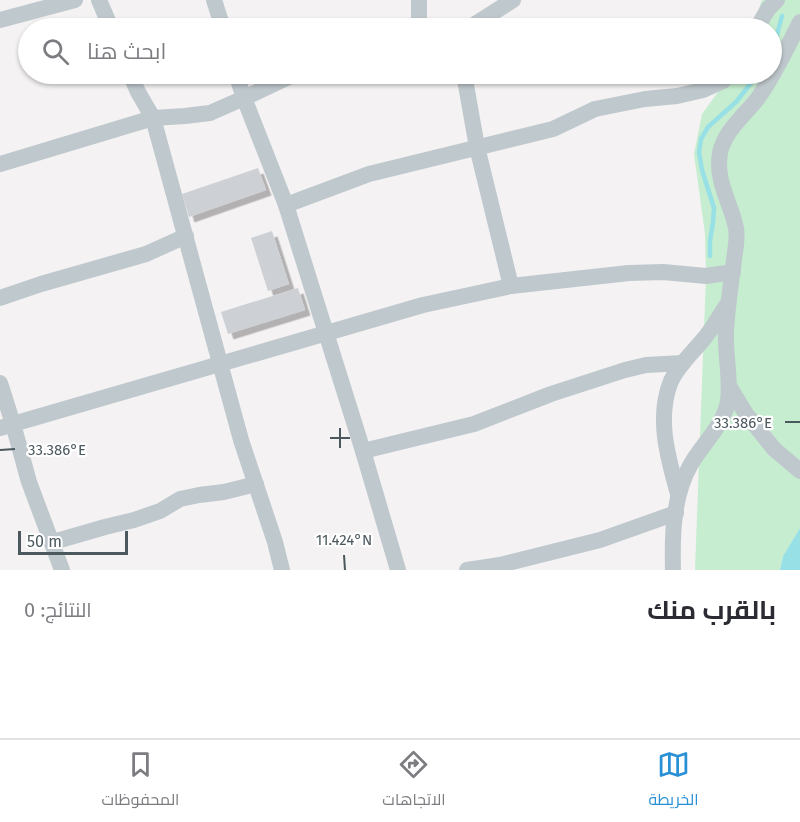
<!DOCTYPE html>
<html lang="ar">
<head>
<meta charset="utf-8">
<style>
  :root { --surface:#fff; --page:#f2f2f3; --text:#2b2b33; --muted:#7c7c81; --line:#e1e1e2; --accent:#2a90d6 }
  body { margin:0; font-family:"Fira Sans",Cairo,sans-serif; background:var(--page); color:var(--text); direction:rtl }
  .scale { position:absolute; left:18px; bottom:15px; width:110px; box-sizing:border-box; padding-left:6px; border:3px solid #4b585e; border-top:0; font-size:16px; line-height:21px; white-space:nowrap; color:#4b585e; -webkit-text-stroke:4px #fff; paint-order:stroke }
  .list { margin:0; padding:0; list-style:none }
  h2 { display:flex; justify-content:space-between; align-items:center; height:78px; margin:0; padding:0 24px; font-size:26px }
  h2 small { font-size:20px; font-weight:400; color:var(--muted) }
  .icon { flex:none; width:33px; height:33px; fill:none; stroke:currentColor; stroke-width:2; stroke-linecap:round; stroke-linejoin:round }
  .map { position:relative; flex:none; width:800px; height:570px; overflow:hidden; direction:ltr }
  .search { position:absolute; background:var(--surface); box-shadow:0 2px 4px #0004; left:18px; right:18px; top:18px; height:66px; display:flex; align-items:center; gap:15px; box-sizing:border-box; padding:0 21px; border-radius:33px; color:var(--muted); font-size:22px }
  .sheet { height:168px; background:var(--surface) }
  nav { display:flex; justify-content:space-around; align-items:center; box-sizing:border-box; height:84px; border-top:2px solid var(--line); background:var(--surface); font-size:16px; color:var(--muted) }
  nav a { display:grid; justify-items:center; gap:3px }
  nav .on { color:var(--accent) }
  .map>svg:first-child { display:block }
  .green { fill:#c6edcf }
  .water { fill:#97e1e6 }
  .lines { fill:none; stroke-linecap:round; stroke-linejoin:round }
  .stream { stroke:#97e1e6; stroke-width:4.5 }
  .building { fill:#cdd0d4; filter:url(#shadow) }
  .minor { stroke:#bfc8cd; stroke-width:16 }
  .ticks { fill:none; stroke:#4b585e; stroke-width:2 }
  .ticks-label { font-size:15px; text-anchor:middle; fill:#4b585e; stroke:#fff; stroke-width:4.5; stroke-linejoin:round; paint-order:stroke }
</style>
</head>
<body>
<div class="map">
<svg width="800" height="570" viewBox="0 0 800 570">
  <defs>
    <filter id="shadow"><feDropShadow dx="5.5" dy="5.5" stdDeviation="0" flood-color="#0004"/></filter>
  </defs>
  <rect width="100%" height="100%" fill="#f4f2f3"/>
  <polygon class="green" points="762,0 800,0 800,528 783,556 780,570 695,570 706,276 705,234 694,154 702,114 731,74 772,74 772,28 752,28"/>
  <polygon class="water" points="800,528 800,570 780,570 783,556"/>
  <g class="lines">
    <g class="stream">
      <polyline points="772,51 774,46 782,16"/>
      <polyline points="710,256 710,241 713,222 714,208 702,170 699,152 701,139 708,127 736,102 758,74"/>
    </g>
  </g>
  <g class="building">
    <polygon points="258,168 266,190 189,217 182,194"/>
    <polygon points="272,231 289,284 268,291 251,238"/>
    <polygon points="298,288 305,310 228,334 221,312"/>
  </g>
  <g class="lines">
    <g class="minor">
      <polyline points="99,0 111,28"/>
      <polyline points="214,0 223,28"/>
      <polyline points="0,20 75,0"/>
      <polyline points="419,25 419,0"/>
      <polyline points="469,28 513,0"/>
      <polyline points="757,28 768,9 777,0"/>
      <polyline points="130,74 138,92 153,118 241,440 275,542 282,570"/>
      <polyline points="236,74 244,98 286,205 363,451 398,570"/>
      <polyline points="464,74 477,147 511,286"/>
      <polyline points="0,164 153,118 185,116 210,113 244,98 295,74"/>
      <polyline points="286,205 369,174 553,129 595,109 645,99 677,96 703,90 723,81 729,74"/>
      <polyline points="0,298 41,284 146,254 186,236"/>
      <polyline points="0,383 13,424 0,428"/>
      <polyline points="729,386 746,414 774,449 800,471"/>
      <polyline points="363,451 474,424 551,394 625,370 646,365 683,363"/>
      <path d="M678,494C668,458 656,418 671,381C678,366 691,354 702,341C712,330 719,316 728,303"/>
      <polyline points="53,542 105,527 134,520 160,511 180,499 199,495 224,492 256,484"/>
      <polyline points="62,570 29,482 13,424 423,305 511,286 629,273 663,272 706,276 733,272"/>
      <polyline points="467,570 500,565 600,540 676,513"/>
      <path d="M673,570C672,534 673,495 691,464C703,443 724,425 728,401C731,379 725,355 726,333C727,309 731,284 734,260C735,250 738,238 736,228C731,203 715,181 720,153C724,131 745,115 758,98C775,74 787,48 800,22"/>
    </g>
  </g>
  <path class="ticks" d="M785,422H800M340,428V448M330,438H350M0,450L15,449M344,555L345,570"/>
  <g class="ticks-label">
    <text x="743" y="428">33.386°E</text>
    <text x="57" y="455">33.386°E</text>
    <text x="344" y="545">11.424°N</text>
  </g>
</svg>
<div class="scale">50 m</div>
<div class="search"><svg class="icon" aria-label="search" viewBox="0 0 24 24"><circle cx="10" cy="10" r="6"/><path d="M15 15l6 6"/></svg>ابحث هنا</div>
</div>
<section class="sheet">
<h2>بالقرب منك<small>النتائج: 0</small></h2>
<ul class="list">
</ul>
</section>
<nav>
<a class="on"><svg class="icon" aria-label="map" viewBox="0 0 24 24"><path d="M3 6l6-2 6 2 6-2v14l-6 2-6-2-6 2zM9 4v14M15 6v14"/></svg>الخريطة</a>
<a><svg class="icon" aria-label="directions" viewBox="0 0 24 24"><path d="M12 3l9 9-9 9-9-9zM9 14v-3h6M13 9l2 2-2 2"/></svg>الاتجاهات</a>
<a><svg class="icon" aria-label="saved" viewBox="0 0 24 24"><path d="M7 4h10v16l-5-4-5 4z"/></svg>المحفوظات</a>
</nav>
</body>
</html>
